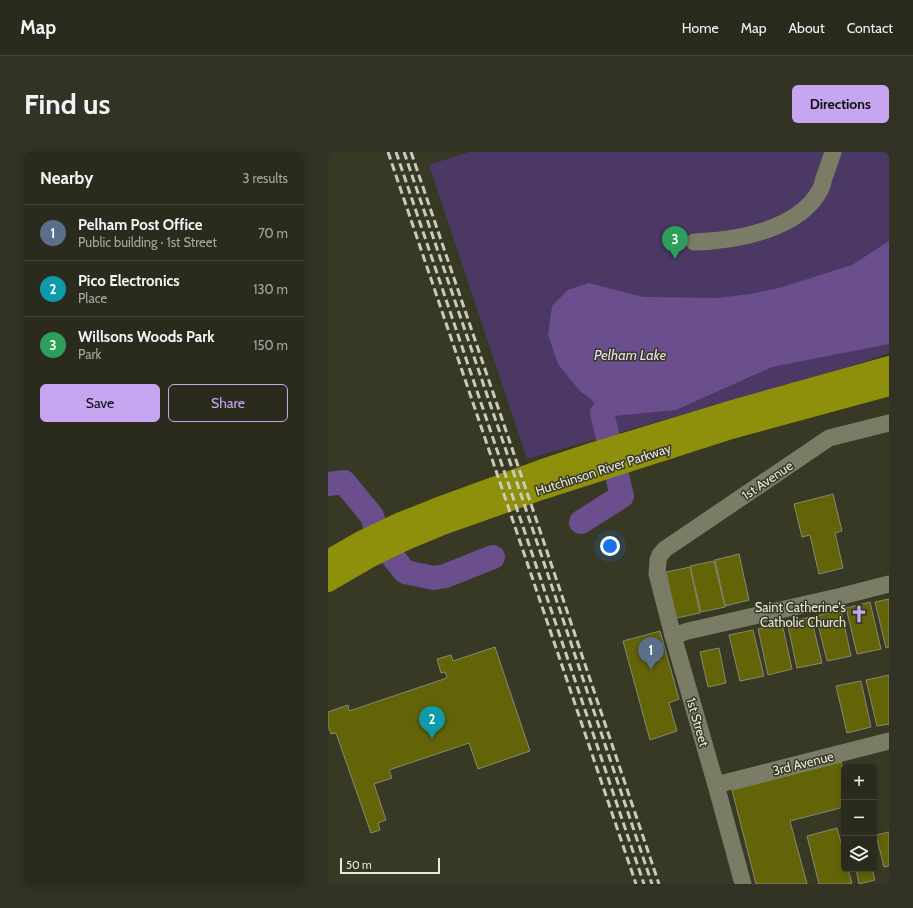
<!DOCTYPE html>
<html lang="en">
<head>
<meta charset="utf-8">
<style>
  :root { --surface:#2a2b1c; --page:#323325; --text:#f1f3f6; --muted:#a5a7a3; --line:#46473b; --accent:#c6a6f0 }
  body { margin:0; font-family:Cabin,sans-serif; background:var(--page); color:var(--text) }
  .controls { position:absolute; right:12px; bottom:12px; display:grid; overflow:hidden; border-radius:6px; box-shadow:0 2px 6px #0003 }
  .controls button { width:36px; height:36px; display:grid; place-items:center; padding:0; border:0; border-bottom:1px solid var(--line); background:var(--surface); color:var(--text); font:20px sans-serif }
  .scale { position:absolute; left:12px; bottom:10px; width:100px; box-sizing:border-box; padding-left:4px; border:2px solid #e7e8dc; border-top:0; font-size:11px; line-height:14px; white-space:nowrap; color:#e7e8dc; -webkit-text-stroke:3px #383925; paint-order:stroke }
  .you { position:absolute; left:282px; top:394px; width:14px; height:14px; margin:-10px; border:3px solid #fff; border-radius:50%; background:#1a73e8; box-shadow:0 0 0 6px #1a73e833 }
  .badge { display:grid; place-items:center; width:26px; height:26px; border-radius:50%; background:var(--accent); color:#fff; font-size:13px; font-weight:700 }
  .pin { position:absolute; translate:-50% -33px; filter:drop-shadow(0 1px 2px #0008) }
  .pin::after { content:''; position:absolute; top:21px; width:14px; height:12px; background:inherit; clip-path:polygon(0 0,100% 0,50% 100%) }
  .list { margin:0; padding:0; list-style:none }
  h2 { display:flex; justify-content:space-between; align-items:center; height:52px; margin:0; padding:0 16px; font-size:17px }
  h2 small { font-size:13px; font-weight:400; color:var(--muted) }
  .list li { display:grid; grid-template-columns:26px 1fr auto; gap:12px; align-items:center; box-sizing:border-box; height:56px; padding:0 16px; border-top:1px solid var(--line) }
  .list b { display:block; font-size:15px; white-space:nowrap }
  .list p { margin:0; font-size:13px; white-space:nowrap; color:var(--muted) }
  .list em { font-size:13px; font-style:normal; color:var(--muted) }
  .actions { display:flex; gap:8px; padding:12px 16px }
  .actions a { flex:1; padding:9px 0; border:1px solid var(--accent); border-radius:6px; text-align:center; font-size:14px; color:var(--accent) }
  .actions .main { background:var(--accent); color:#111 }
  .icon { flex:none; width:22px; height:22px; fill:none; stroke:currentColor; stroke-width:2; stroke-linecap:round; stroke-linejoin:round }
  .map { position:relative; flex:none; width:561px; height:732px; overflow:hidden; border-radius:6px }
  header { display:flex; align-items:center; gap:24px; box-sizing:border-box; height:56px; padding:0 20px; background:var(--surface); border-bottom:1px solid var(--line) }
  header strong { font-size:19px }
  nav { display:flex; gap:22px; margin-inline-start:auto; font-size:14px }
  .intro { display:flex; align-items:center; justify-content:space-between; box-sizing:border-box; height:96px; padding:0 24px }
  h1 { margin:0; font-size:28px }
  .button { padding:10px 18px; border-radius:6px; background:var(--accent); color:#111; font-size:14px; font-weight:700 }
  main { display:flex; gap:24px; padding:0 24px }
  aside { flex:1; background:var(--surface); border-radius:6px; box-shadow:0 2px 6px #0003 }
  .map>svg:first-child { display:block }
  .green { fill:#4b3864 }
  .water { fill:#6a4e8d }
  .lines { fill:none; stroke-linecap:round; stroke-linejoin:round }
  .river { stroke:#6a4e8d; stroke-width:24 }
  .building { fill:#636408; stroke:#878972 }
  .minor { stroke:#7a7c65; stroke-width:17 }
  .highway { stroke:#8e8f0b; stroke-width:22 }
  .rail { stroke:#c9cabc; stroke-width:3; stroke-dasharray:8 4; stroke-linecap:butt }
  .labels { text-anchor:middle; stroke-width:3; stroke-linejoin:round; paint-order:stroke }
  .street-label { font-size:13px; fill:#e7e8dc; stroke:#383925 }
  .poi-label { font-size:13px; fill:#e7e8dc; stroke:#383925; text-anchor:end }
  .water-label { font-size:14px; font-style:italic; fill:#e6dff2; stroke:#383925 }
</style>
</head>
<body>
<header>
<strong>Map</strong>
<nav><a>Home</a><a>Map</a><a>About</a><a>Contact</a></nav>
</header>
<div class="intro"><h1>Find us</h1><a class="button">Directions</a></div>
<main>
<aside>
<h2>Nearby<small>3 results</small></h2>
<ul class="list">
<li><span class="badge" style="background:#5c6f8a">1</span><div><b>Pelham Post Office</b><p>Public building · 1st Street</p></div><em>70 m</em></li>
<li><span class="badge" style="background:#0f9aa8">2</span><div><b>Pico Electronics</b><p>Place</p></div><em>130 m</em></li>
<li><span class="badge" style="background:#2e9e5b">3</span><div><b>Willsons Woods Park</b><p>Park</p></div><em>150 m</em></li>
</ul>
<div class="actions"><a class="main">Save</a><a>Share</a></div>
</aside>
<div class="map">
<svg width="561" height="732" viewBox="0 0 561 732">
  <rect width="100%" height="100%" fill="#383925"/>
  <polygon class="green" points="141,0 561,0 561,201 523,214 199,307 101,13"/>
  <polygon class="water" points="561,89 561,192 444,215 348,258 286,264 274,261 262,246 254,241 242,227 230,212 220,183 224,154 240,138 261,131 315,145 389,146 422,142 451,136 524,113"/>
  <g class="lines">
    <g class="river">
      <polyline points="0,332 16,330 44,364 52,389 77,420 106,426 117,424 165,405"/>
      <polyline points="253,370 294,344 274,261"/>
    </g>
  </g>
  <g class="building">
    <polygon points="505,342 514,379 507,381 515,416 491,422 482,383 474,385 466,352"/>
    <polygon points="411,402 421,448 397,454 387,408"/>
    <polygon points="386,409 397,455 373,460 362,414"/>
    <polygon points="362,415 372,461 348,466 338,420"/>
    <polygon points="561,447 561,495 558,496 547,450"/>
    <polygon points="542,450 553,497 529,502 518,456"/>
    <polygon points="513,458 523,504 499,509 488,464"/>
    <polygon points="483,465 494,511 469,516 459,470"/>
    <polygon points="454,471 464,517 440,523 430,477"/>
    <polygon points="425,478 436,524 412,529 401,483"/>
    <polygon points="332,479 351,547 341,551 349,579 322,588 295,489"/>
    <polygon points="167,495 202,599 150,617 141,591 61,618 64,626 46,632 58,668 50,671 52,678 43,681 8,581 3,582 0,574 0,560 20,553 21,559 119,526 117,520 113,521 109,507 123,503 125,509"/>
    <polygon points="391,496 398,531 380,535 372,500"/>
    <polygon points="561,523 561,572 549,574 538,528"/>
    <polygon points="533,529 543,575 519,581 508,534"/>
    <polygon points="513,610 516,620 516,655 462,669 479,732 428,732 404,638"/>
    <polygon points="509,676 516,702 516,717 520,717 524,731 520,732 491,732 479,684"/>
    <polygon points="561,680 561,714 556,715 548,683"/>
    <polygon points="528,717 544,717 547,728 531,732"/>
  </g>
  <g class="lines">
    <g class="minor">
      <path d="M366,90C407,89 471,78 492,38C494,35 495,30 496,26C499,18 502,9 505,0"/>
      <polyline points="345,484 360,479 514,444 561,432"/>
      <polyline points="388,633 561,589"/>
      <polyline points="415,732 388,633 345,484 329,422 330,408 332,403 337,397 349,389 501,286 561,271"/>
    </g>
    <g class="highway">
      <polyline points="0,409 33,390 73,371 116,354 212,319 263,302 408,258 561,215"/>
      <polyline points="0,429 43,404 78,387 112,373 213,337 400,277 561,233"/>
    </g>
    <g class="rail">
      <polyline points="60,0 308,732"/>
      <polyline points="68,0 316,732"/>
      <polyline points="76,0 184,316 324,732"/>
      <polyline points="83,0 204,355 331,732"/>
    </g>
  </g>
  <defs>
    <g id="church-bare" transform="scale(1.38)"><path d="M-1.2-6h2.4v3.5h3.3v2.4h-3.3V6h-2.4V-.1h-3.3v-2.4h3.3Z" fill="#c6a6f0" stroke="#383925" stroke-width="2.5" paint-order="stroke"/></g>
  </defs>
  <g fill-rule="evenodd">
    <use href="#church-bare" x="531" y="462"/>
  </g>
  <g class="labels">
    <g class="street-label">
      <text transform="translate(275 317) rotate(-18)" y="5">Hutchinson River Parkway</text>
      <text transform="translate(439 328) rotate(-34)" y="5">1st Avenue</text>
      <text transform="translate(370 570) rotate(74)" y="5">1st Street</text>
      <text transform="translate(475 611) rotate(-14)" y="5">3rd Avenue</text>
    </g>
    <g class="poi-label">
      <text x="518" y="460">Saint Catherine's<tspan x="518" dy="15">Catholic Church</tspan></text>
    </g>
    <g class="water-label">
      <text x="302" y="208">Pelham Lake</text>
    </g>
  </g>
</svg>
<div class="controls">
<button>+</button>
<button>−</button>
<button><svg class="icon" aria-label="layers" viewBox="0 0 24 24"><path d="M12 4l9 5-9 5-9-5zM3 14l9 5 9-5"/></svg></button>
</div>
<div class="scale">50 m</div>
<div class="you"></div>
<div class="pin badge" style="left:323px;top:518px;background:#5c6f8a">1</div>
<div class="pin badge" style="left:104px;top:587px;background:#0f9aa8">2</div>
<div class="pin badge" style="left:347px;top:107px;background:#2e9e5b">3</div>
</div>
</main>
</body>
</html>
